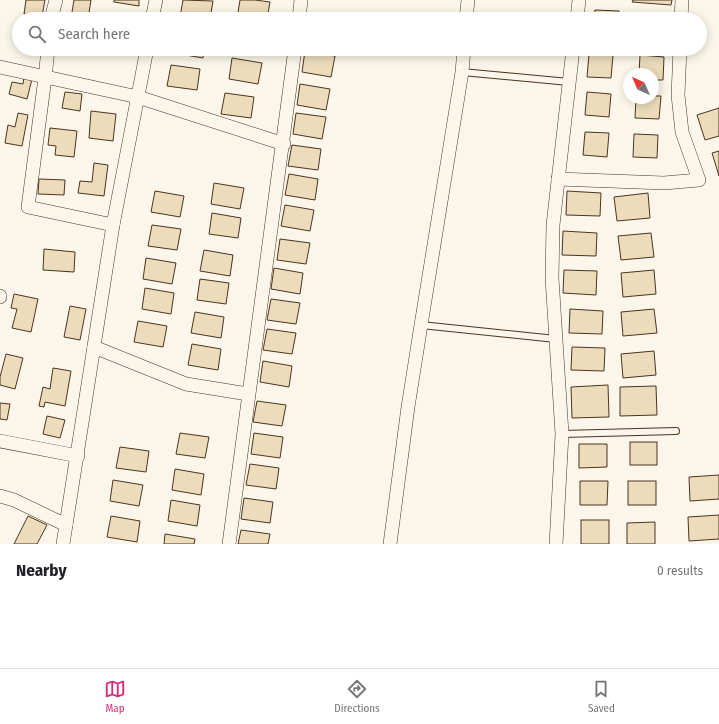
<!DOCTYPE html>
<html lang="en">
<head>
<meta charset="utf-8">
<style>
  :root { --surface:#fff; --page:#f2f2f2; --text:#202124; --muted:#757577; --line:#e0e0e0; --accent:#db2777 }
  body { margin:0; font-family:"Fira Sans Condensed",sans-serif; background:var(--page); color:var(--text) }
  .compass { position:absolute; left:623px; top:68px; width:36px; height:36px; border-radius:50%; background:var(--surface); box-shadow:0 2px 10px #0003; rotate:316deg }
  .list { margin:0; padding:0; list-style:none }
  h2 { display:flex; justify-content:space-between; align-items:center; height:52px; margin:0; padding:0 16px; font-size:17px }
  h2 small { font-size:13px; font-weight:400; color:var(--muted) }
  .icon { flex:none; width:22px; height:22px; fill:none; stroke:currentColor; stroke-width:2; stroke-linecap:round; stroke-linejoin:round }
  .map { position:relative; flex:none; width:719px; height:544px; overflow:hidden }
  .search { position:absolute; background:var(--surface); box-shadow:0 2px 10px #0003; left:12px; right:12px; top:12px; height:44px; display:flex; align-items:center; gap:10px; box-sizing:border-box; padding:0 14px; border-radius:22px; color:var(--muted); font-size:15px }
  .sheet { height:124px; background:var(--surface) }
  nav { display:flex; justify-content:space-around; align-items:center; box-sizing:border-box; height:56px; border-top:1px solid var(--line); background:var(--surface); font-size:11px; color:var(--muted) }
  nav a { display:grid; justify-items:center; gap:2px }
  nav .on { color:var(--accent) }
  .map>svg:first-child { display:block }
  .building { fill:#ecdcbc; stroke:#4a3520 }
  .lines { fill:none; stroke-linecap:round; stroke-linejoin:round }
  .service-casing { stroke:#4a3520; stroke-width:8 }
  .minor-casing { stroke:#4a3520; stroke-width:14 }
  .service { stroke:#fbf6e9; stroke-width:6 }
  .minor { stroke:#fbf6e9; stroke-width:13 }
</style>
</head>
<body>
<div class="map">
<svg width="719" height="544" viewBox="0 0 719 544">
  <rect width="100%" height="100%" fill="#fbf6e9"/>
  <g class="building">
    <polygon points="26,0 45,0 42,16 24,14"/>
    <polygon points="74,0 91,0 88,19 71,18"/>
    <polygon points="114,0 139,0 139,6 114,2"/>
    <polygon points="183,0 213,1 210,19 191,19 180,17"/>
    <polygon points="240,0 255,0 270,2 267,19 237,19"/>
    <polygon points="633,0 672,0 671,5 632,2"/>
    <polygon points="595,10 619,11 619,19 594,19"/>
    <polygon points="644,14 668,16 668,19 644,19"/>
    <polygon points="174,49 204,49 203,58 174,53"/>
    <polygon points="232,49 263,49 262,54"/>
    <polygon points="305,51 335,56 331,77 302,72"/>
    <polygon points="589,54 613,55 611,78 587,77"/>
    <polygon points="640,55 664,57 663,80 653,80 653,74 639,74"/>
    <polygon points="232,58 262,63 258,84 229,79"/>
    <polygon points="171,65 200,69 197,90 167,86"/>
    <polygon points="24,77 32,79 27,99 9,94 12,82 23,84"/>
    <polygon points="300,84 330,89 326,110 297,105"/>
    <polygon points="65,92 82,94 80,111 62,108"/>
    <polygon points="587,92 611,94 609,117 585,115"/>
    <polygon points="225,93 254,97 251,118 221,114"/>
    <polygon points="653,96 661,96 659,119 635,118 636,98 653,98"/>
    <polygon points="719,108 719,136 705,140 697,115"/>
    <polygon points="91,111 116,114 113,141 89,138"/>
    <polygon points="18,113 28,115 22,146 5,143 8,125 15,127"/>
    <polygon points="296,113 326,117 322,139 293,134"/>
    <polygon points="50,128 77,131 74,157 55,155 56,146 48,145"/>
    <polygon points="585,132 609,133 607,157 583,155"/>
    <polygon points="634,134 658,135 657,158 633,157"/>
    <polygon points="292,145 321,149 318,170 288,166"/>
    <polygon points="719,151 719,176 712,153"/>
    <polygon points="94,163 108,165 104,196 78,193 80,181 92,182"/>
    <polygon points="289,174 318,179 315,200 285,195"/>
    <polygon points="39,179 65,180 64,195 38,194"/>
    <polygon points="214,183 244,188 240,209 211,204"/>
    <polygon points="155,191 184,196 180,217 151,212"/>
    <polygon points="567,191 601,193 600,216 566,215"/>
    <polygon points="648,193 650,218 617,221 614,197"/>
    <polygon points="285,205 314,210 310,231 281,226"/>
    <polygon points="212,213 241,218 238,238 209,234"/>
    <polygon points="152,225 181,229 177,250 148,246"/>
    <polygon points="563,231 597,233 596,256 562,255"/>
    <polygon points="651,233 654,257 621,260 618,236"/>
    <polygon points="280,239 310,243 306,264 277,260"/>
    <polygon points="44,249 75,252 74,272 43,270"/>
    <polygon points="204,250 233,255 230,276 200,271"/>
    <polygon points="146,258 176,263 172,284 143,279"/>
    <polygon points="274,268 303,273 300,294 271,289"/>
    <polygon points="564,270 597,271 596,295 563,293"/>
    <polygon points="654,270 656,294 623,297 621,273"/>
    <polygon points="200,279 229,283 226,304 197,300"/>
    <polygon points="145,288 174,293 171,314 142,309"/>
    <polygon points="14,294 38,299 31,332 12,328 17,309 11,308"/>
    <polygon points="271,299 300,303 296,324 267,320"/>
    <polygon points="70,306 86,309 80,340 64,337"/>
    <polygon points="570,309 603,311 602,334 569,333"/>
    <polygon points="654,309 657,333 623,336 621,312"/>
    <polygon points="195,312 224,317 221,338 191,333"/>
    <polygon points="138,321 167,326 163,347 134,342"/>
    <polygon points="267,329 296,333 292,354 263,350"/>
    <polygon points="192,344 221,349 218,370 188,365"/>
    <polygon points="572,347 605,348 604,371 571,370"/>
    <polygon points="654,351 656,375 623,378 621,354"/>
    <polygon points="6,354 23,358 15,389 0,385 0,377"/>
    <polygon points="263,361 292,366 289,387 260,382"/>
    <polygon points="53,368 71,371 65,406 45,402 44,407 39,406 43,387 50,389"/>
    <polygon points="608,385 609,417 572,418 571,387"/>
    <polygon points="656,386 657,415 620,416 620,387"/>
    <polygon points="257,401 286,405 282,426 253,422"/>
    <polygon points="0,403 10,404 7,420 0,419"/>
    <polygon points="47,416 65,420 60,438 43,434"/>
    <polygon points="180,433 209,437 205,458 176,454"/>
    <polygon points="254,433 283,437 280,458 251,454"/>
    <rect x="630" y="442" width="27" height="23"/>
    <polygon points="579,444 607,444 607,467 579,468"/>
    <polygon points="120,447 149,451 146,472 116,468"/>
    <polygon points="250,464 279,468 276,489 246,485"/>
    <polygon points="175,469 204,474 201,495 172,490"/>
    <polygon points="719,475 719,499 690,501 689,477"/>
    <polygon points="113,480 143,485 139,506 110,501"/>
    <polygon points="580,481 608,481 607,505 580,505"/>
    <rect x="628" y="481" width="28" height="24"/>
    <polygon points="244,498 273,502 270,523 241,519"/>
    <polygon points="171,500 200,505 197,526 168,521"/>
    <polygon points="719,515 719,539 689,541 688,517"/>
    <polygon points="28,516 47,525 37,544 14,544"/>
    <polygon points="111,516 140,521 137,542 107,537"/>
    <rect x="581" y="520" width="28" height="24"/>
    <polygon points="655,522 655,544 627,544 627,523"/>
    <polygon points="241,530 270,534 268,544 238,544"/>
    <polygon points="165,534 195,539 194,544 164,544"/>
  </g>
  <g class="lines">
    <g class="service-casing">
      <g id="service">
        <polyline points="462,72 569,82"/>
        <polyline points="421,325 556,339"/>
        <polyline points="562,434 676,431"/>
      </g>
    </g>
    <g class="minor-casing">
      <g id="minor">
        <polyline points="51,19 56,0"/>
        <polyline points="152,19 156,0"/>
        <polyline points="299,19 301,0"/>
        <polyline points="466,19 468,0"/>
        <polyline points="577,19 579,0"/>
        <polyline points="681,19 682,0"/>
        <polyline points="48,49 45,78 28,207 113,225"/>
        <polyline points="0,67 138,97 284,144"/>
        <polyline points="558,179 664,183 699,180 682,132 678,95 680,49"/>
        <polyline points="0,297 0,296"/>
        <polyline points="94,347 186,384 248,394"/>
        <polyline points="0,441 78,456"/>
        <polyline points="0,496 14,500 66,525"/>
        <polyline points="63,544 113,225 147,49"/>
        <polyline points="229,544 295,49"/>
        <polyline points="390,544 408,407 421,325 462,72 464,49"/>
        <polyline points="556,544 562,434 552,278 553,225 573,49"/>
      </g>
    </g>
    <use href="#service" class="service"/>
    <use href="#minor" class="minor"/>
  </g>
</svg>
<svg class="compass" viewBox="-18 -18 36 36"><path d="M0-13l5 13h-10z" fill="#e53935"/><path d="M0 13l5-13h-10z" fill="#757577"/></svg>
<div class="search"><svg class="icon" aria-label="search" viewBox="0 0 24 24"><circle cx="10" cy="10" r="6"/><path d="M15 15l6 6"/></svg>Search here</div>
</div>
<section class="sheet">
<h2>Nearby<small>0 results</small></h2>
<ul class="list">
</ul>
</section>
<nav>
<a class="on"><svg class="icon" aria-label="map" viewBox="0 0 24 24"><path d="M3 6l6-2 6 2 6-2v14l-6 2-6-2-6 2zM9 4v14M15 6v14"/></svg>Map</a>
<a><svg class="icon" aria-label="directions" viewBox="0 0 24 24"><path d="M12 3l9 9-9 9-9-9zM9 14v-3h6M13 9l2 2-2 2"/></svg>Directions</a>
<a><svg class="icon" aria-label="saved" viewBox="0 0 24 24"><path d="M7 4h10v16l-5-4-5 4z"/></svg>Saved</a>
</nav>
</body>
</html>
